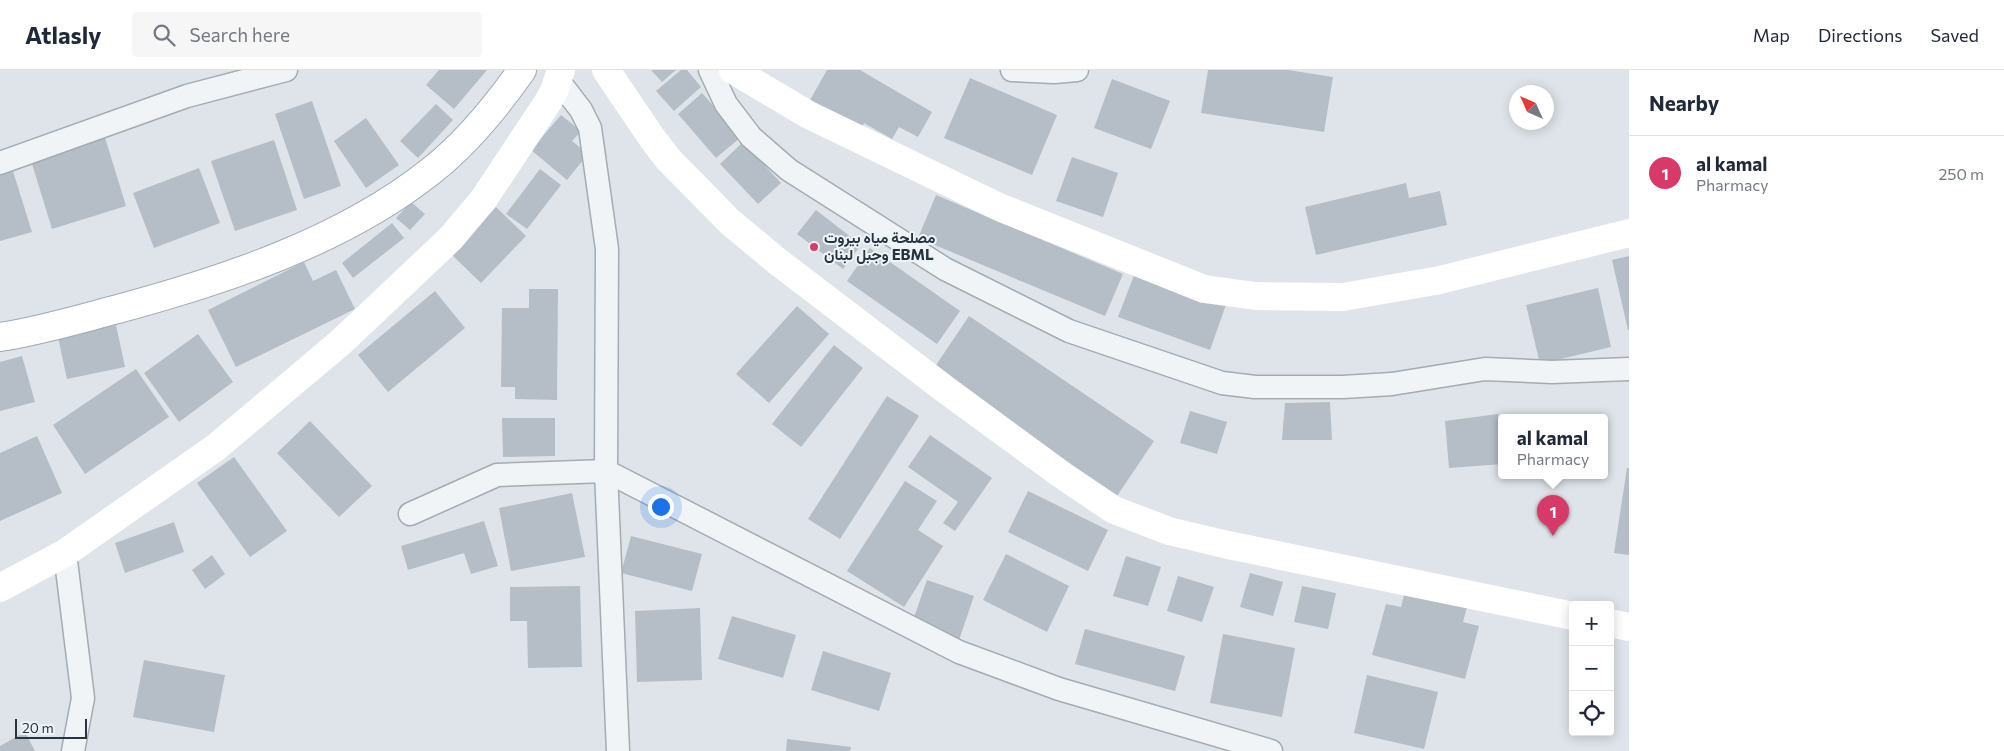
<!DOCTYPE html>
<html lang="en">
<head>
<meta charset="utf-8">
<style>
  :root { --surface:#fff; --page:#f6f6f7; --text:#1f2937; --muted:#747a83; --line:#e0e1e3; --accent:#d73a69 }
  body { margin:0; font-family:Commissioner,Vazirmatn,sans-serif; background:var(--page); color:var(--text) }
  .controls { position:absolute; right:15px; bottom:15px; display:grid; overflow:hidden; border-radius:5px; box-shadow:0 2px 12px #0003 }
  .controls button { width:45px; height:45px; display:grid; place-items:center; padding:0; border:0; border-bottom:1px solid var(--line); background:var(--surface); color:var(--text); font:25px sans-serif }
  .compass { position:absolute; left:1509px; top:15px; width:45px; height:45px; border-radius:50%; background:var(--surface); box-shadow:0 2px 12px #0003; rotate:315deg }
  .scale { position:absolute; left:15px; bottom:12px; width:72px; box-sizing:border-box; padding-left:5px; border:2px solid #263441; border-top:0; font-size:14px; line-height:18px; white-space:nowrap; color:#263441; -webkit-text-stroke:4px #eef3f6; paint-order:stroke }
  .you { position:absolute; left:660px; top:436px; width:18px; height:18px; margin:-12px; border:4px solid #fff; border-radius:50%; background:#1a73e8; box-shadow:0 0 0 8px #1a73e833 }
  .badge { display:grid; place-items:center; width:32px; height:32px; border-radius:50%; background:var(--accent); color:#fff; font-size:16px; font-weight:700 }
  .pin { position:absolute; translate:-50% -41px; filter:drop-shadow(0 1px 2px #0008) }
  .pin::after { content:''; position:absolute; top:26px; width:18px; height:15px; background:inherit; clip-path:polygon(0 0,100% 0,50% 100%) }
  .popup { position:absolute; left:1498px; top:344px; width:110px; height:65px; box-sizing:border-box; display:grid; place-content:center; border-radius:5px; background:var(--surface); filter:drop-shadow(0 1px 4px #0005); font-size:16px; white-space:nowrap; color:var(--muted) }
  .popup b { font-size:19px; color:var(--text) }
  .popup::after { content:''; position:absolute; left:50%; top:100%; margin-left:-10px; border:10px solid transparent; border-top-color:var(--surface) }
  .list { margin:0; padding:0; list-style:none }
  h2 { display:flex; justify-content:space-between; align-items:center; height:65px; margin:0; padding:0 20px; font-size:21px }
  h2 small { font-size:16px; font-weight:400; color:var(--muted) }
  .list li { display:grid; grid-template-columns:32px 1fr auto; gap:15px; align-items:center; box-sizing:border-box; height:75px; padding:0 20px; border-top:1px solid var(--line) }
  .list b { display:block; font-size:19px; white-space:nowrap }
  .list p { margin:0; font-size:16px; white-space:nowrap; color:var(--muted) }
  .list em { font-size:16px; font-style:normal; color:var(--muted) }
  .icon { flex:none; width:28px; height:28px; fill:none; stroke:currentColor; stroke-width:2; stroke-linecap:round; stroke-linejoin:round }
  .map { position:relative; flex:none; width:1629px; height:681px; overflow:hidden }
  header { display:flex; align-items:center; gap:30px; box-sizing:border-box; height:70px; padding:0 25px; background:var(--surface); border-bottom:1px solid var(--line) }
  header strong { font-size:24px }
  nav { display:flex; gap:28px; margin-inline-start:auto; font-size:18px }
  .search { width:350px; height:45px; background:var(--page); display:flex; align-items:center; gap:12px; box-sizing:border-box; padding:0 18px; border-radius:5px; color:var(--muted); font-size:19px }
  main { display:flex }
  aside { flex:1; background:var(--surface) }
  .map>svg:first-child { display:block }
  .building { fill:#b5bec6 }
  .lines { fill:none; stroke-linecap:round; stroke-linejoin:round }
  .street-casing { stroke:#a3acb3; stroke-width:25 }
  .primary-casing { stroke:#9daab5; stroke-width:30 }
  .street { stroke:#f1f4f7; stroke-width:22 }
  .secondary { stroke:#fff; stroke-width:28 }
  .primary { stroke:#fff; stroke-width:28 }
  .poi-dot { fill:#d73a69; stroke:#eef3f6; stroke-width:2 }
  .labels { text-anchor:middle; stroke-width:4; stroke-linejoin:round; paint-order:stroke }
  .poi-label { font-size:15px; font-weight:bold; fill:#263441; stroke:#eef3f6; text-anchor:start }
</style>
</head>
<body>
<header>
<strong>Atlasly</strong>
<div class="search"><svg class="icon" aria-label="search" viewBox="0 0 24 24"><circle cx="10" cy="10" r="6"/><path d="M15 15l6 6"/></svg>Search here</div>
<nav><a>Map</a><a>Directions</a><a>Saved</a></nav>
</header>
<main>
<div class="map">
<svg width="1629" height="681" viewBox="0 0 1629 681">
  <rect width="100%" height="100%" fill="#dee4e9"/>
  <g class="building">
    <polygon points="439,0 487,0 454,39 426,15"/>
    <polygon points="651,0 676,0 662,12"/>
    <polygon points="681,0 687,0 701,17 674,41 656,21"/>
    <polygon points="827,0 860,0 932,42 918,67 899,57 892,69 864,53 861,59 810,30"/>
    <polygon points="1208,0 1288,0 1333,7 1324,62 1201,43"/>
    <polygon points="970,8 1057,45 1032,105 944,68"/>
    <polygon points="1112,9 1170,31 1151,79 1094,58"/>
    <polygon points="702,23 741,67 716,88 678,44"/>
    <polygon points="312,31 341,116 304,129 275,44"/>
    <polygon points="436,34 453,50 418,88 400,71"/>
    <polygon points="561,45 581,61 572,71 588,84 567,110 531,80"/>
    <polygon points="366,48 399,95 366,118 334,71"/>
    <polygon points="103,61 126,136 52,159 29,84"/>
    <polygon points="274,70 297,140 235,161 211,91"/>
    <polygon points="743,72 781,113 758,134 720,94"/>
    <polygon points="1072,87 1118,103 1103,147 1056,131"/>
    <polygon points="12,98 32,162 0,171 0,101"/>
    <polygon points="199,98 220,153 154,178 133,123"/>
    <polygon points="540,99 561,115 527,159 506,144"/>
    <polygon points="1406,113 1409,128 1440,121 1447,155 1316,185 1305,137"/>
    <polygon points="936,125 1123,204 1105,246 918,168"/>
    <polygon points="411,132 425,144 410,160 396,148"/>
    <polygon points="496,137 526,166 481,213 451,184"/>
    <polygon points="816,140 861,175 843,199 797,164"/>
    <polygon points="392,153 404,168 353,208 342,193"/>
    <polygon points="870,178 960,241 937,274 847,211"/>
    <polygon points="1629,186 1629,260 1628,260 1612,190"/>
    <polygon points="304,192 313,211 336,200 355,239 236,297 208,240"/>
    <polygon points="1136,200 1227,232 1210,280 1118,247"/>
    <polygon points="1598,218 1611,277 1540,294 1526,235"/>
    <polygon points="529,219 558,219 557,330 515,329 515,317 501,317 502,238 529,238"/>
    <polygon points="435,221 465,258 388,322 358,285"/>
    <polygon points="797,236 829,264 769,333 736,304"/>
    <polygon points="969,246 1154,371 1115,429 930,304"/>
    <polygon points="116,255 125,297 67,309 58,267"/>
    <polygon points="198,264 233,312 179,352 144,303"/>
    <polygon points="834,275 863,298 801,377 772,354"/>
    <polygon points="22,286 35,332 0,341 0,292"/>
    <polygon points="136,299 169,347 85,404 53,355"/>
    <polygon points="887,326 919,346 840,469 808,449"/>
    <polygon points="1330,332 1332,370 1282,370 1285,333"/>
    <polygon points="1190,341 1227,352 1217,384 1180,373"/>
    <polygon points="1498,344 1502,367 1502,394 1449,398 1445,351"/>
    <polygon points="502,348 555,348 555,386 503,387"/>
    <polygon points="310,351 372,416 339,447 277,383"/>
    <polygon points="930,365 992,408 955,461 943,453 958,432 908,397"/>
    <polygon points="37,366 62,423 0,451 0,383"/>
    <polygon points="234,387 287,461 250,487 197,413"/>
    <polygon points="1627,398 1629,398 1629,485 1614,483"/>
    <polygon points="905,411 937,431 918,460 943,476 904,537 847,501"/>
    <polygon points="1028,421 1108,460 1088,501 1008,462"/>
    <polygon points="572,423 585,487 511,501 499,438"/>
    <polygon points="484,451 498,496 471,504 464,483 408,500 401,476"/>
    <polygon points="174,452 184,482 125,503 115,473"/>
    <polygon points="631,466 702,484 692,521 621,503"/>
    <polygon points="1006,484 1069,516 1047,562 983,530"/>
    <polygon points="212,485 225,504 205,519 192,500"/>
    <polygon points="1126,486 1161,497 1148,536 1113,526"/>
    <polygon points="1250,503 1283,512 1273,546 1240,537"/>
    <polygon points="1178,506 1214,517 1202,552 1167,541"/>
    <polygon points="927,510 974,526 958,573 911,556"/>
    <polygon points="580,516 582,597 528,598 527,551 510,551 510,517"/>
    <polygon points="1302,516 1336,523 1328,559 1294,552"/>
    <polygon points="1405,521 1467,537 1463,552 1479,556 1465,609 1372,585 1386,534 1401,537"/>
    <polygon points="700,538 702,610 637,612 635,541"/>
    <polygon points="732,546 796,565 783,608 718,589"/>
    <polygon points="1085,559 1185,586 1175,621 1075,594"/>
    <polygon points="1223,564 1295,578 1282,647 1210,633"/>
    <polygon points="823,581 891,603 879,641 811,620"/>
    <polygon points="144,590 225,605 214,662 133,647"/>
    <polygon points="1367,605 1438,622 1424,679 1354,663"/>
    <polygon points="25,662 35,681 0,681 0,676"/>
    <polygon points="787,669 851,677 850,681 786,681"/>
  </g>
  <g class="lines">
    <g class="street-casing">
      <g id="street">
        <polyline points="710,0 726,34 751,67 789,100 945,199 1069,261 1222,313 1255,317 1343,317 1392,314 1485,299 1552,302 1629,299"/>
        <polyline points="1012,0 1054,2 1077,0"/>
        <polyline points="558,10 581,40 590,58 607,179 606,401 618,681"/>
        <polyline points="0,93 187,26 286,0"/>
        <polyline points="410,444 497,405 606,401 959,582 1059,619 1271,681"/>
        <polyline points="65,483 83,628 73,681"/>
      </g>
    </g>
    <g class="primary-casing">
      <path id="primary" d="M0,267C39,261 76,250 114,240C222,211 342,172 431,101C467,73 496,37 522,0"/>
    </g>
    <use href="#street" class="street"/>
    <g class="secondary">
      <polyline points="606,0 652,68 668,89 730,152 777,191 946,320 1062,405 1114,440 1169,461 1228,475 1573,546"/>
      <polyline points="733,0 809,45 999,137 1204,219 1256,226 1343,227 1440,210 1629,163"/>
      <polyline points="0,518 65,483 215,378 341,272 451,168 483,130 548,32 554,21 561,0"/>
      <polyline points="1610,553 1629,557"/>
    </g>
    <use href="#primary" class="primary"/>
  </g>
  <circle class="poi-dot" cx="814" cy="177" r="5"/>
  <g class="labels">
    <g class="poi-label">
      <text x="824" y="173">مصلحة مياه بيروت<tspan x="824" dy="17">وجبل لبنان EBML</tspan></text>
    </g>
  </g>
</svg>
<div class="controls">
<button>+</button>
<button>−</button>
<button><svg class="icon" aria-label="locate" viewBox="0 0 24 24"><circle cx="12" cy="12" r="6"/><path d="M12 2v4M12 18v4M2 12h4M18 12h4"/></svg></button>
</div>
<svg class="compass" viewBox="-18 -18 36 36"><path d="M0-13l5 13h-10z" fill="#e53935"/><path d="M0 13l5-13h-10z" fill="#747a83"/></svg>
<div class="scale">20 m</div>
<div class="you"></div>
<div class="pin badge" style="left:1553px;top:466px">1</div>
<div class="popup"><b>al kamal</b>Pharmacy</div>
</div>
<aside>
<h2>Nearby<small></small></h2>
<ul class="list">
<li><span class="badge">1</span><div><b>al kamal</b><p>Pharmacy</p></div><em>250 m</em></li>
</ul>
</aside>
</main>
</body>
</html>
